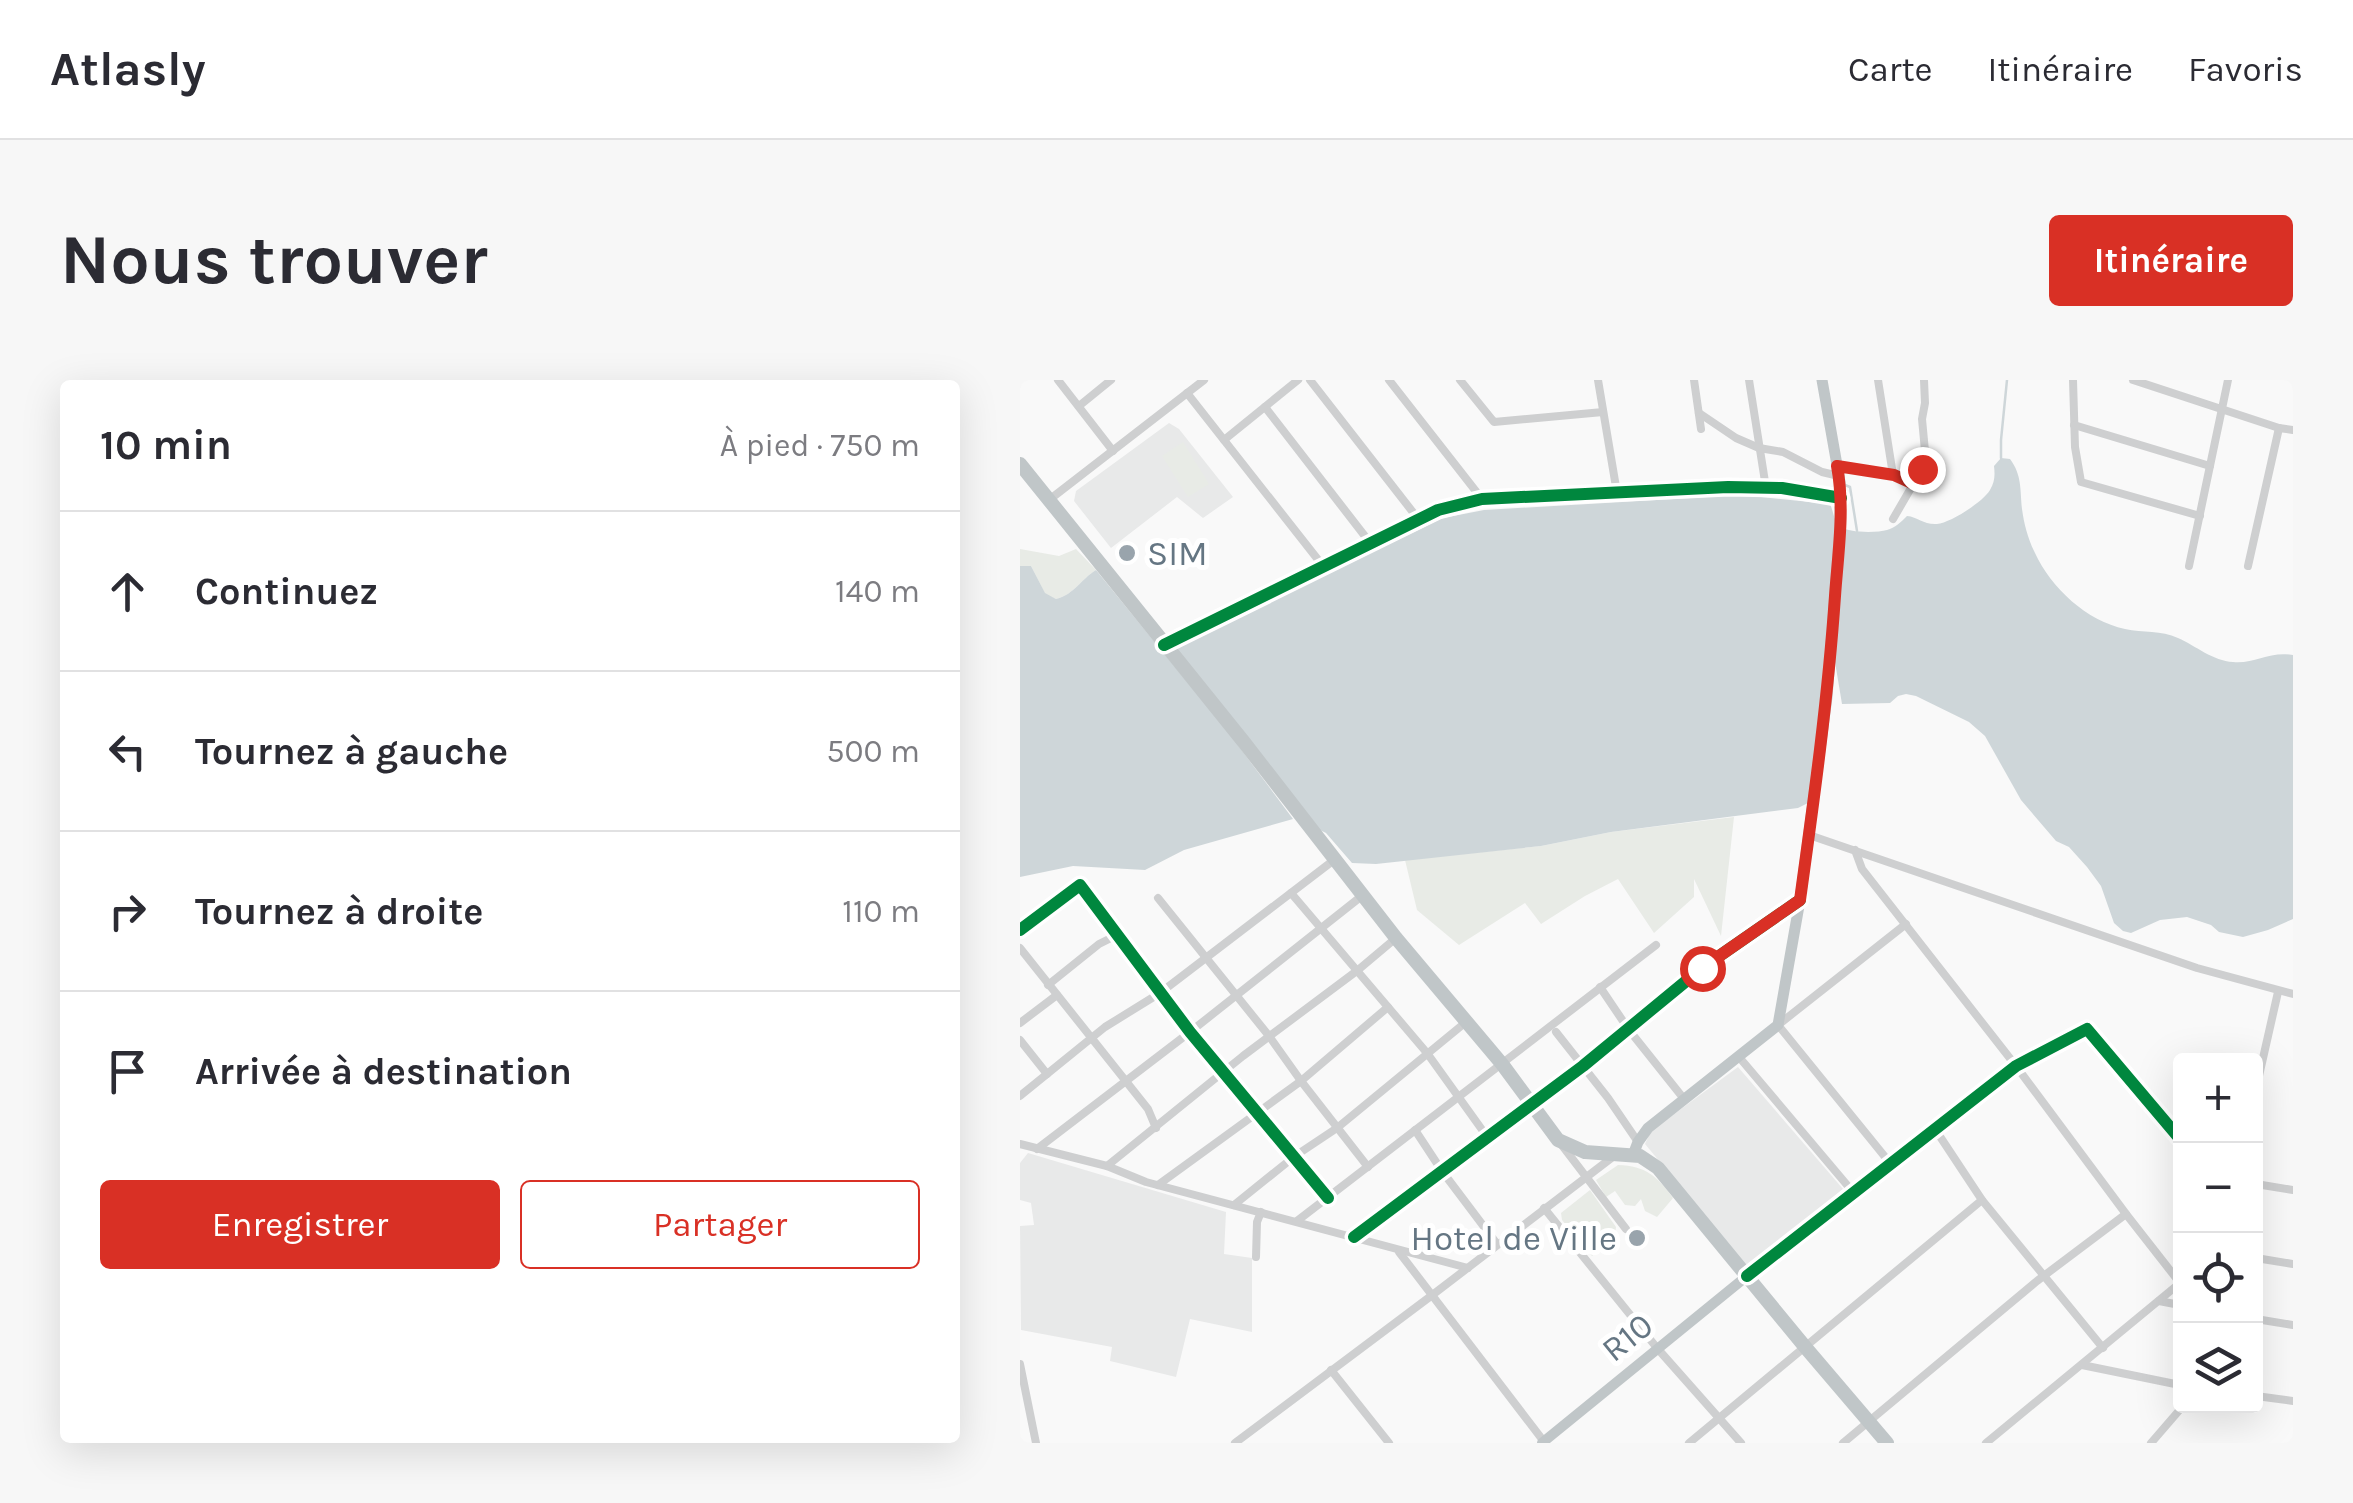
<!DOCTYPE html>
<html lang="fr">
<head>
<meta charset="utf-8">
<style>
  :root { --surface:#fff; --page:#f7f7f7; --text:#2b2b33; --muted:#7c7c81; --line:#e1e1e2; --accent:#d93025 }
  body { margin:0; font-family:Karla,sans-serif; background:var(--page); color:var(--text) }
  .controls { position:absolute; right:30px; bottom:30px; display:grid; overflow:hidden; border-radius:10px; box-shadow:0 10px 40px #0002 }
  .controls button { width:90px; height:90px; display:grid; place-items:center; padding:0; border:0; border-bottom:2px solid var(--line); background:var(--surface); color:var(--text); font:50px sans-serif }
  .stop { position:absolute; width:30px; height:30px; margin:-22px; border:8px solid #d93025; border-radius:50%; background:#fff }
  .stop.end { background:#d93025; border-color:#fff; box-shadow:0 2px 10px #0008 }
  .list { margin:0; padding:0; list-style:none }
  h2 { display:flex; justify-content:space-between; align-items:center; height:130px; margin:0; padding:0 40px; font-size:42px }
  h2 small { font-size:32px; font-weight:400; color:var(--muted) }
  .list li { display:grid; grid-template-columns:65px 1fr auto; gap:30px; align-items:center; box-sizing:border-box; height:160px; padding:0 40px; border-top:2px solid var(--line) }
  .list b { display:block; font-size:38px; white-space:nowrap }
  .list em { font-size:32px; font-style:normal; color:var(--muted) }
  .actions { display:flex; gap:20px; padding:30px 40px }
  .actions a { flex:1; padding:22px 0; border:2px solid var(--accent); border-radius:10px; text-align:center; font-size:35px; color:var(--accent) }
  .actions .main { background:var(--accent); color:#fff }
  .icon { flex:none; width:55px; height:55px; fill:none; stroke:currentColor; stroke-width:2; stroke-linecap:round; stroke-linejoin:round }
  .map { position:relative; flex:none; width:1273px; height:1063px; overflow:hidden; border-radius:10px }
  header { display:flex; align-items:center; gap:60px; box-sizing:border-box; height:140px; padding:0 50px; background:var(--surface); border-bottom:2px solid var(--line) }
  header strong { font-size:48px }
  nav { display:flex; gap:55px; margin-inline-start:auto; font-size:35px }
  .intro { display:flex; align-items:center; justify-content:space-between; box-sizing:border-box; height:240px; padding:0 60px }
  h1 { margin:0; font-size:70px }
  .button { padding:25px 45px; border-radius:10px; background:var(--accent); color:#fff; font-size:35px; font-weight:700 }
  main { display:flex; gap:60px; padding:0 60px }
  aside { flex:1; background:var(--surface); border-radius:10px; box-shadow:0 10px 40px #0002 }
  .map>svg:first-child { display:block }
  .built { fill:#e8e9e9 }
  .green { fill:#e8ebe6 }
  .water { fill:#ced6d9 }
  .lines { fill:none; stroke-linecap:round; stroke-linejoin:round }
  .stream { stroke:#ced6d9; stroke-width:2.5 }
  .street { stroke:#cecfd0; stroke-width:8 }
  .secondary { stroke:#c0c6c8; stroke-width:10 }
  .primary { stroke:#c0c6c8; stroke-width:11 }
  .highway { stroke:#c0c6c8; stroke-width:14 }
  .cycleway-casing { stroke:#fff; stroke-width:19 }
  .cycleway { stroke:#00873e; stroke-width:12 }
  .route { stroke:#d93025; stroke-width:12 }
  .poi-dot { fill:#99a4ac; stroke:#fff; stroke-width:4 }
  .labels { text-anchor:middle; stroke-width:10; stroke-linejoin:round; paint-order:stroke }
  .poi-label { font-size:35px; fill:#657683; stroke:#fff; text-anchor:start }
  .street-label { font-size:35px; fill:#657683; stroke:#fff }
</style>
</head>
<body>
<header>
<strong>Atlasly</strong>
<nav><a>Carte</a><a>Itinéraire</a><a>Favoris</a></nav>
</header>
<div class="intro"><h1>Nous trouver</h1><a class="button">Itinéraire</a></div>
<main>
<aside>
<h2>10 min<small>À pied · 750 m</small></h2>
<ul class="list">
<li><svg class="icon" aria-label="ahead" viewBox="0 0 24 24"><path d="M12 20V5M6 11l6-6 6 6"/></svg><div><b>Continuez</b></div><em>140 m</em></li>
<li><svg class="icon" aria-label="left" viewBox="0 0 24 24"><path d="M17 20v-9H6M10 6l-5 5 5 5"/></svg><div><b>Tournez à gauche</b></div><em>500 m</em></li>
<li><svg class="icon" aria-label="right" viewBox="0 0 24 24"><path d="M7 20v-9h11M14 6l5 5-5 5"/></svg><div><b>Tournez à droite</b></div><em>110 m</em></li>
<li><svg class="icon" aria-label="arrive" viewBox="0 0 24 24"><path d="M6 21V4h12l-3 4 3 4H6"/></svg><div><b>Arrivée à destination</b></div></li>
</ul>
<div class="actions"><a class="main">Enregistrer</a><a>Partager</a></div>
</aside>
<div class="map">
<svg width="1273" height="1063" viewBox="0 0 1273 1063">
  <rect width="100%" height="100%" fill="#f9f9f9"/>
  <g class="built">
    <polygon points="149,43 159,49 213,117 183,138 157,117 91,168 54,121 56,111"/>
    <polygon points="718,687 823,809 729,889 625,764 631,751"/>
    <polygon points="8,773 206,832 204,874 232,878 232,952 170,939 156,997 90,981 92,967 1,950 0,846 14,845 11,823 0,820 0,783"/>
  </g>
  <g class="green">
    <polygon points="163,62 189,104 168,117 142,76"/>
    <path d="M0,169L39,176L56,169L76,190C61,199 55,214 36,219L25,214L11,186H0Z"/>
    <polygon points="714,437 701,556 674,499 674,517 634,553 598,499 565,516 521,544 505,523 439,565 397,530 385,480 521,466 591,452"/>
    <path d="M598,785C626,786 637,796 653,818L637,837L625,831L621,819L615,826L605,825L595,811L586,817L576,800Z"/>
    <path d="M570,810L596,847C595,860 582,868 572,876L542,840L541,833Z"/>
  </g>
  <path class="water" d="M981,78L990,79C1002,95 1000,109 1002,129C1004,144 1008,159 1015,173C1031,208 1067,241 1105,249C1123,253 1141,250 1158,258C1176,266 1193,281 1213,282C1235,284 1249,271 1273,275V539L1248,550L1223,557L1199,552L1191,545L1167,537L1140,540L1111,553L1103,551L1094,543L1081,506L1067,487L1049,467L1036,461L1001,420L965,356L949,342L896,316L886,314L878,316L870,323L822,324L813,270L794,420L778,428L591,452L521,466L356,484L332,483L306,453L296,448L217,364L273,439L164,470L125,490L53,486L0,497V186H11L25,213L36,219C55,214 61,199 76,190L199,341L155,267L423,138L464,130L722,115L810,124C813,130 814,141 819,146C828,153 856,153 867,150C875,148 881,142 887,136C898,137 904,145 917,144C930,143 963,122 970,110C975,102 975,95 974,86Z"/>
  <g class="lines">
    <g class="stream">
      <polyline points="981,78 981,60 987,0"/>
      <polyline points="825,105 830,107 837,151"/>
    </g>
    <g class="street">
      <polyline points="38,0 93,71"/>
      <polyline points="290,0 399,140"/>
      <polyline points="369,0 462,119"/>
      <polyline points="440,0 474,42 583,32"/>
      <polyline points="578,0 597,113"/>
      <polyline points="674,0 681,49"/>
      <polyline points="729,0 746,108"/>
      <polyline points="858,0 873,95"/>
      <polyline points="1053,0 1055,67 1061,102 1180,136"/>
      <polyline points="1113,0 1259,48 1273,50"/>
      <polyline points="167,13 303,186"/>
      <polyline points="59,26 91,0"/>
      <polyline points="245,27 351,164"/>
      <polyline points="679,33 716,58 739,68 763,72 802,92 819,96"/>
      <polyline points="1054,45 1190,86"/>
      <polyline points="204,60 278,0"/>
      <polyline points="817,86 873,95 894,105"/>
      <polyline points="29,120 184,0"/>
      <polyline points="873,139 902,89 905,71 902,39 905,23 904,0"/>
      <polyline points="1169,186 1208,0"/>
      <polyline points="1228,186 1259,48"/>
      <polyline points="144,265 418,130 462,119 708,107 762,108 821,118"/>
      <polyline points="789,455 1177,588 1273,614"/>
      <polyline points="835,470 842,489 996,686 1106,834 1160,903"/>
      <polyline points="271,513 407,673 468,758"/>
      <polyline points="138,518 249,656 281,701 348,787"/>
      <polyline points="0,550 60,505 170,652 308,818"/>
      <polyline points="0,568 128,729 136,748"/>
      <polyline points="28,605 79,564 97,555"/>
      <polyline points="580,607 609,650 664,719"/>
      <polyline points="0,643 37,615"/>
      <polyline points="536,652 588,718 618,762"/>
      <polyline points="0,660 27,694"/>
      <polyline points="719,677 833,812"/>
      <polyline points="1236,709 1258,612"/>
      <polyline points="0,716 85,647 140,613 314,480"/>
      <polyline points="915,749 962,820 1083,968"/>
      <polyline points="395,750 422,791 477,864"/>
      <polyline points="0,764 87,786 126,802 448,888"/>
      <polyline points="541,764 606,849"/>
      <polyline points="17,769 170,652 343,515"/>
      <polyline points="870,783 758,645 886,544"/>
      <polyline points="87,786 223,676 338,590 376,558"/>
      <polyline points="1236,804 1273,810"/>
      <polyline points="138,805 281,701 368,627"/>
      <polyline points="214,825 275,776 317,748 446,642"/>
      <polyline points="524,828 637,968 721,1063"/>
      <polyline points="277,841 636,565"/>
      <polyline points="334,857 563,686 682,588 780,520"/>
      <polyline points="379,872 525,1063"/>
      <polyline points="236,877 237,842 241,832"/>
      <polyline points="1236,878 1273,884"/>
      <polyline points="728,896 996,686 1067,649 1160,759"/>
      <polyline points="1139,921 1160,925"/>
      <polyline points="1236,939 1273,945"/>
      <polyline points="0,984 16,1063"/>
      <polyline points="1062,985 1160,1005"/>
      <polyline points="311,990 369,1063"/>
      <polyline points="1236,1016 1273,1021"/>
      <polyline points="215,1063 411,916 594,776"/>
      <polyline points="669,1063 962,820"/>
      <polyline points="823,1063 1017,901 1106,834"/>
      <polyline points="966,1063 1160,903"/>
      <polyline points="1131,1063 1163,1026"/>
    </g>
    <polyline class="secondary" points="522,1063 727,896"/>
    <polyline class="primary" points="613,775 618,762 628,748 758,645 780,520 807,317 820,147 820,102 802,0"/>
    <polyline class="highway" points="0,84 223,361 376,558 482,684 538,760 565,772 620,776 638,788 786,968 867,1063"/>
    <g class="cycleway-casing">
      <g id="cycleway">
        <polyline points="144,265 418,130 462,119 708,107 762,108 821,118"/>
        <polyline points="0,550 60,505 170,652 308,818"/>
        <polyline points="334,857 563,686 682,588 780,520"/>
        <polyline points="727,896 996,686 1067,649 1160,759"/>
      </g>
    </g>
    <use href="#cycleway" class="cycleway"/>
  </g>
  <g class="lines">
    <path class="route" d="M682,588L780,520C794,419 808,318 815,216C818,173 825,129 817,86L874,95L894,104L902,89"/>
  </g>
  <g class="poi-dot">
    <circle cx="107" cy="173" r="10"/>
    <circle cx="617" cy="858" r="10"/>
  </g>
  <g class="labels">
    <g class="poi-label">
      <text x="127" y="185">SIM</text>
      <text x="597" y="870" text-anchor="end">Hotel de Ville</text>
    </g>
    <g class="street-label">
      <text transform="translate(607 957) rotate(-39)" y="12">R10</text>
    </g>
  </g>
</svg>
<div class="controls">
<button>+</button>
<button>−</button>
<button><svg class="icon" aria-label="locate" viewBox="0 0 24 24"><circle cx="12" cy="12" r="6"/><path d="M12 2v4M12 18v4M2 12h4M18 12h4"/></svg></button>
<button><svg class="icon" aria-label="layers" viewBox="0 0 24 24"><path d="M12 4l9 5-9 5-9-5zM3 14l9 5 9-5"/></svg></button>
</div>
<div class="stop" style="left:682px;top:588px"></div>
<div class="stop end" style="left:902px;top:89px"></div>
</div>
</main>
</body>
</html>
